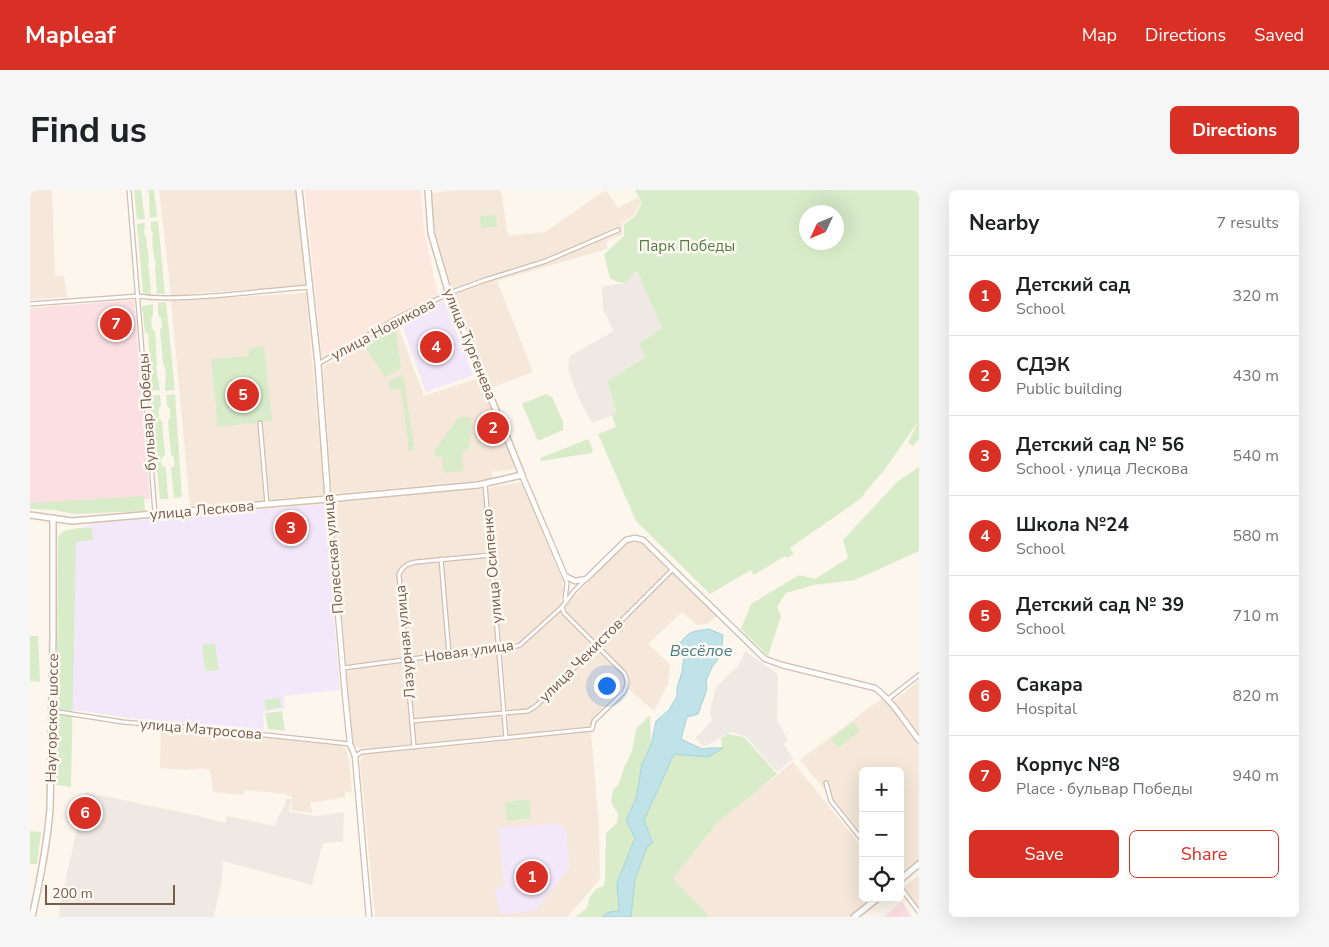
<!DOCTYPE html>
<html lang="en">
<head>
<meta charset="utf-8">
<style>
  :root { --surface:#fff; --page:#f6f6f6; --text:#202124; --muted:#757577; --line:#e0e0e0; --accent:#d93025 }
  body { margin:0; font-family:"Nunito Sans",sans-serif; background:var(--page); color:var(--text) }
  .controls { position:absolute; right:15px; bottom:15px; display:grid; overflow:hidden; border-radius:8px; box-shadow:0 5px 20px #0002 }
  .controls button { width:45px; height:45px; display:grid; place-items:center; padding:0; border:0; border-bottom:1px solid var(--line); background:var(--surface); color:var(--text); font:25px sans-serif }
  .compass { position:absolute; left:769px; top:15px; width:45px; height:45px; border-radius:50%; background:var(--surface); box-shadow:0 5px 20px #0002; rotate:226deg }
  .scale { position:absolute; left:15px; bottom:12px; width:130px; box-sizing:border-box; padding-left:5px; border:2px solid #7a5c4d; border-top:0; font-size:14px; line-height:18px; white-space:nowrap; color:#7a5c4d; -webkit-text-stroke:4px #fffaf3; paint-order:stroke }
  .you { position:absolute; left:576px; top:495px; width:18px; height:18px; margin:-12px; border:4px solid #fff; border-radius:50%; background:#1a73e8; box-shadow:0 0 0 8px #1a73e833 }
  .badge { display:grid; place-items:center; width:32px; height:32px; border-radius:50%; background:var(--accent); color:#fff; font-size:16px; font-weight:700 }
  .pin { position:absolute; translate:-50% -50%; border:2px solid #fff; box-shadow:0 1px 5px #0006 }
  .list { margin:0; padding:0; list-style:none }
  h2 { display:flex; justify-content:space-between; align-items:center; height:65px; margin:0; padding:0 20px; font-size:21px }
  h2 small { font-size:16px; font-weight:400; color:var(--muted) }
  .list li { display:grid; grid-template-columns:32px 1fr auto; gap:15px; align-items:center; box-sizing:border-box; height:80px; padding:0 20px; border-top:1px solid var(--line) }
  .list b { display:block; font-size:19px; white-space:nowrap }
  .list p { margin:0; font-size:16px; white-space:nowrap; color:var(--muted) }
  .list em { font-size:16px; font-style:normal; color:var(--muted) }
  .actions { display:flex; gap:10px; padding:15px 20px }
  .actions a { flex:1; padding:11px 0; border:1px solid var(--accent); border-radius:8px; text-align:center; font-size:18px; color:var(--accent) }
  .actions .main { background:var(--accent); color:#fff }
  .icon { flex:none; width:28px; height:28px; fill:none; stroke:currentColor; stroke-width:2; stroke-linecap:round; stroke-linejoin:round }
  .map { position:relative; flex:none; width:889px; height:727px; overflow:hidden; border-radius:8px }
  header { display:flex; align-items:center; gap:30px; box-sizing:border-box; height:70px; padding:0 25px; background:var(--accent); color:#fff }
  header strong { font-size:24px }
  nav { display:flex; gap:28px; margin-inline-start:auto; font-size:18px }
  .intro { display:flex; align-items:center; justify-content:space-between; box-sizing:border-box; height:120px; padding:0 30px }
  h1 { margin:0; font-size:35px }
  .button { padding:12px 22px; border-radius:8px; background:var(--accent); color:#fff; font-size:18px; font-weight:700 }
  main { display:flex; gap:30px; padding:0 30px }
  aside { flex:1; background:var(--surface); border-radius:8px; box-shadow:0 5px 20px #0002 }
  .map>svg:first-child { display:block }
  .residential { fill:#f5e8da }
  .commercial { fill:#fde8e0 }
  .industrial { fill:#efe9e4 }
  .education { fill:#f3e8fa }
  .medical { fill:#fbdfe3 }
  .green { fill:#d8ecc9; fill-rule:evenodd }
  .water { fill:#bfe3e8; stroke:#a5d3da }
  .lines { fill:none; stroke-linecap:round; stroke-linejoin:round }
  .minor-casing { stroke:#d1beb0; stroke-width:5.5 }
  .tertiary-casing { stroke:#d1beb0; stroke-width:7 }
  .secondary-casing { stroke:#d6c0b0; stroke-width:8 }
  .minor { stroke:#fff; stroke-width:3 }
  .tertiary { stroke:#fff; stroke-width:4.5 }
  .secondary { stroke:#fff; stroke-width:5 }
  .labels { text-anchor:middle; stroke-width:5; stroke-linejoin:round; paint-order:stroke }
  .park-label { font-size:15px; fill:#537a41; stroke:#fffaf3 }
  .street-label { font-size:15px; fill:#7a5c4d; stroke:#fffaf3 }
  .water-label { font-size:16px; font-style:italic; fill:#437c86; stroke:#fffaf3 }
</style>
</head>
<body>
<header>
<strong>Mapleaf</strong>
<nav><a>Map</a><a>Directions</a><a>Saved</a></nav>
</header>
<div class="intro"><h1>Find us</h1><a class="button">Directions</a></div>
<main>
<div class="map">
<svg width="889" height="727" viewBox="0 0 889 727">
  <rect width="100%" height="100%" fill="#fdf6ec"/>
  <g class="residential">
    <polygon points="0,0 22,0 25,85 34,86 37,107 0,110"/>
    <polygon points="129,0 265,0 275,96 141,105"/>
    <polygon points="427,0 471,0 478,46 515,42 576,0 588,18 608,7 611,13 604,25 592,33 592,45 577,50 577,59 467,91 503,182 460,198 423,102 405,41 402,3"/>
    <polygon points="276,103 294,305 160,316 141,111"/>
    <polygon points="367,133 394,206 449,188 485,275 483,279 462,282 463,289 302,304 293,177"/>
    <polygon points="492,292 532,389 534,400 530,412 536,415 597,352 612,353 687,426 677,434 667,435 652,422 618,454 640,474 638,494 624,521 595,496 563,528 561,536 479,545 458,298"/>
    <polygon points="453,299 473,545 333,559 323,555 302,313"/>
    <polygon points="889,490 889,546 863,512"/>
    <polygon points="852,508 889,555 889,670 870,686 870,581 833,581 833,646 770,570"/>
    <polygon points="131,541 203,544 312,556 316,559 319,570 322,602 315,602 315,607 280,613 282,623 261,620 262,607 255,604 215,600 213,605 183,602 180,580 172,578 157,580 130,578"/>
    <polygon points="561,541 569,638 570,689 537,727 345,727 330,572 332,567 335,564 455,553"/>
    <polygon points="717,571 736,594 763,572 833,658 833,708 843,708 818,727 680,727 643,689 678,644"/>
    <polygon points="889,685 889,719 873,698"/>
  </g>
  <polygon class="commercial" points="275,0 391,0 394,41 408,105 292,168"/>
  <g class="industrial">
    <polygon points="607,81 632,138 617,167 577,191 587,224 562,233 556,221 552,216 538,179 540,166 584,141 573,120 572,96 596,93 604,83"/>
    <polygon points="715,461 748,484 747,530 758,550 754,554 763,569 747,582 715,546 700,542 674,557 666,548 682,530 680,521 686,497 709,475"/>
    <polygon points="55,602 169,626 195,633 197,626 245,636 248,627 255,615 256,608 261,609 259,622 286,626 314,622 313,652 293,653 282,695 193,671 192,689 184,727 30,727 29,720"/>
  </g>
  <g class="education">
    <polygon points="414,111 443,185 396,202 370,129"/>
    <polygon points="294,314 310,500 254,506 255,519 233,522 234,539 99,528 39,519 42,341 65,333"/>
    <polygon points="528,633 536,641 540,677 505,721 470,725 465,699 474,697 468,638"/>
  </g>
  <g class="medical">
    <polygon points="104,110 120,309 0,314 0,118"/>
    <polygon points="872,712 882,727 854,727 871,712"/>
  </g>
  <g class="green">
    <polygon points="104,0 111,0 115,29 107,29"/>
    <polygon points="118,0 124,0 127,27 120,28 119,4"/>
    <path d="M605,0H889V249L883,256L878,253L888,232L855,279L830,309L760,358L764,364L757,368L755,366L724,385L721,380L680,404L606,331L568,244L586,237L582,225L587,223L577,191L616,167L609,154L632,138L607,81L604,83L596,93L587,92L580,88L574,64L594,46V34L605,26L612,13ZM806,22V52H776V22Z"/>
    <polygon points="466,25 467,37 451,38 450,26"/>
    <path d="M128,31L135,104H127L125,77L126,75C124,65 121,53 123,42L121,41V32Z"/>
    <polygon points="115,33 114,43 116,47 119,70 118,76 119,77 121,105 117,105 113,102 107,34"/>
    <path d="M136,112L145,200L135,201C135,192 138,181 133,174L130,140L132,137L131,128L128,126V113Z"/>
    <polygon points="123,114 123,126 121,129 122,139 125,141 127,175 126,177 130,200 120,201 119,189 121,186 118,143 115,143 112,116"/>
    <polygon points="365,136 371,178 355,187 334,155"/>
    <polygon points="234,156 242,231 188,237 181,169 219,166 219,158"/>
    <polygon points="373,184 384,255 382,261 379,262 371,199 360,200 359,191"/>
    <polygon points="145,204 152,307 144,308 141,278 144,276 144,268 141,265 138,231 140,227 140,219 137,216 136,205"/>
    <polygon points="516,204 522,207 533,232 533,240 508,251 492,214"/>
    <polygon points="130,205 131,216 129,218 129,229 132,231 135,265 131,269 132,275 136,278 138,309 130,309 120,206"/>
    <polygon points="429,227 441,227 441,249 438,260 432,261 433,281 414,283 412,267 405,267 404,261"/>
    <polygon points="558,249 563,260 562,263 511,271 510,268"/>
    <polygon points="889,277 889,361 825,390 784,395 756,403 747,417 751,426 738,466 711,439 721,414 769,385 785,389 818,368 813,350 868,291"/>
    <polygon points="114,306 115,321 44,324 24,320 0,319 0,313"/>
    <polygon points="48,338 62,338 63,350 46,352 41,597 26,595 28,347 34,341"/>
    <polygon points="0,446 8,446 10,492 0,491"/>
    <polygon points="185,453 189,480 175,481 172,455"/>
    <polygon points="250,508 252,517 236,520 234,510"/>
    <polygon points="252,521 255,541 238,539 235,523"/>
    <polygon points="620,525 621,555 612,573 606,609 596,630 605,648 587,692 588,721 579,722 571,727 546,727 556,719 560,707 566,699 573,696 575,690 576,643 587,633 588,624 581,612 583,600 589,594 594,578 602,561 606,539"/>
    <polygon points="823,532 830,541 808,558 801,549"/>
    <polygon points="697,544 714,547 747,584 686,634 643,689 680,727 601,727 605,690 617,657 624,653 614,630 644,564 678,567 692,558 691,548"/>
    <polygon points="499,609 501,628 477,631 475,612"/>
    <polygon points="0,641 11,642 7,674 0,674"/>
  </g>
  <path class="water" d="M679,439L693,445L691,465L682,477L676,491L677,499L668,524L657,527L651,549L672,559L680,558H693L678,567L644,564L614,630L623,653L617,657L605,689L601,727H572L579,722L589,721L587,693L605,648L596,630L606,609L612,574L621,555L626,531L639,520L647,506V498L652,482L654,466L648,456C660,440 661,442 679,439Z"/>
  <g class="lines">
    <g class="minor-casing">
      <g id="minor">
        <polyline points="99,0 125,323"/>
        <path d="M0,114L108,106C128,109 146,108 166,107C204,105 242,100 279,97"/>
        <polyline points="288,174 371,126 425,101 455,90 516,71 588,40"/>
        <polyline points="230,233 237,314"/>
        <polyline points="455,294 476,548"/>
        <polyline points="411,369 419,464"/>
        <polyline points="535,410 537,393 535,387"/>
        <polyline points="313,478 419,464 469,461 490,455 532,417 544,401 555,390"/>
        <polyline points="857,510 889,485"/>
        <polyline points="22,521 93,532 199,541 320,554"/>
        <polyline points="382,531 498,521 506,516 643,379"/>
        <path d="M384,557L369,384C373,376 377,374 386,372L461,365"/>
        <path d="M325,566L332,562L562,539L564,531L594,502C598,495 598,490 594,483L534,423L532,417"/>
        <polyline points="796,593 801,611 833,651"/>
        <polyline points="870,697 889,722"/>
      </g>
    </g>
    <g class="tertiary-casing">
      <g id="tertiary">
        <path d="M492,285L535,386L545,391L556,389L596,350L605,348L613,350L735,469L752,475L845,498C862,510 876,534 889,550"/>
        <polyline points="298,309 315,504 320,554 325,566 339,727"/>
      </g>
    </g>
    <g class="secondary-casing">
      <g id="secondary">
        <polyline points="269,0 288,174 298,309"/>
        <polyline points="0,325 42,331 298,309 448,295 492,285 419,104 401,43 398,0"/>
        <polyline points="870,690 889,674"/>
        <path d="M2,727C10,691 17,656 20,619L23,445V328"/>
        <polyline points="824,727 848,708"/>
      </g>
    </g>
    <use href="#minor" class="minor"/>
    <use href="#tertiary" class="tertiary"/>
    <use href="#secondary" class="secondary"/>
  </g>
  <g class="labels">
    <g class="park-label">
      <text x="657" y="61">Парк Победы</text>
    </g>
    <g class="street-label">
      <text transform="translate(353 139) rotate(-28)" y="5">улица Новикова</text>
      <text transform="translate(440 154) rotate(68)" y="5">улица Тургенева</text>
      <text transform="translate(117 222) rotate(-94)" y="5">бульвар Победы</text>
      <text transform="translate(172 320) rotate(-5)" y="5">улица Лескова</text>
      <text transform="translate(303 364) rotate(-95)" y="5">Полесская улица</text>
      <text transform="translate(462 376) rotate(-95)" y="5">улица Осипенко</text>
      <text transform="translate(375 452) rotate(-95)" y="5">Лазурная улица</text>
      <text transform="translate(439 461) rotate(-8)" y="5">Новая улица</text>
      <text transform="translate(551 470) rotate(-45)" y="5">улица Чекистов</text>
      <text transform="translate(22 528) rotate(-89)" y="5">Наугорское шоссе</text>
      <text transform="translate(171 539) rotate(5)" y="5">улица Матросова</text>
    </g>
    <g class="water-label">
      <text x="671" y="466">Весёлое</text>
    </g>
  </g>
</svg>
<div class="controls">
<button>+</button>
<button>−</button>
<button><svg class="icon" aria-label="locate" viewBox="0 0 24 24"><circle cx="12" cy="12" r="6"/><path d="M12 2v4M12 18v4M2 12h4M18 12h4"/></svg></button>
</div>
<svg class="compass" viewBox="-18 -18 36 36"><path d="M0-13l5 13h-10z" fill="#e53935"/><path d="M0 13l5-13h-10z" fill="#757577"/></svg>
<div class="scale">200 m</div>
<div class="you"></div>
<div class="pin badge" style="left:502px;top:687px">1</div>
<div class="pin badge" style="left:463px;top:238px">2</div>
<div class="pin badge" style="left:261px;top:338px">3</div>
<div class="pin badge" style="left:406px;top:157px">4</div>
<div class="pin badge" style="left:213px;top:205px">5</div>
<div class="pin badge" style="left:55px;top:623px">6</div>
<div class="pin badge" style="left:86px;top:134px">7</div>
</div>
<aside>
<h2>Nearby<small>7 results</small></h2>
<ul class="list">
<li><span class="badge">1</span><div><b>Детский сад</b><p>School</p></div><em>320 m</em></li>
<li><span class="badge">2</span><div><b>СДЭК</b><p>Public building</p></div><em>430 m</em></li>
<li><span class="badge">3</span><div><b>Детский сад № 56</b><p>School · улица Лескова</p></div><em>540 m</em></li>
<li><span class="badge">4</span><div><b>Школа №24</b><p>School</p></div><em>580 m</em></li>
<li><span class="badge">5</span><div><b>Детский сад № 39</b><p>School</p></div><em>710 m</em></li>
<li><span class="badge">6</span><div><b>Сакара</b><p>Hospital</p></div><em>820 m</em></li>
<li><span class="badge">7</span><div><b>Корпус №8</b><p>Place · бульвар Победы</p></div><em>940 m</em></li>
</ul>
<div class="actions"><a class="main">Save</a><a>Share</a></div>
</aside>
</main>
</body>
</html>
